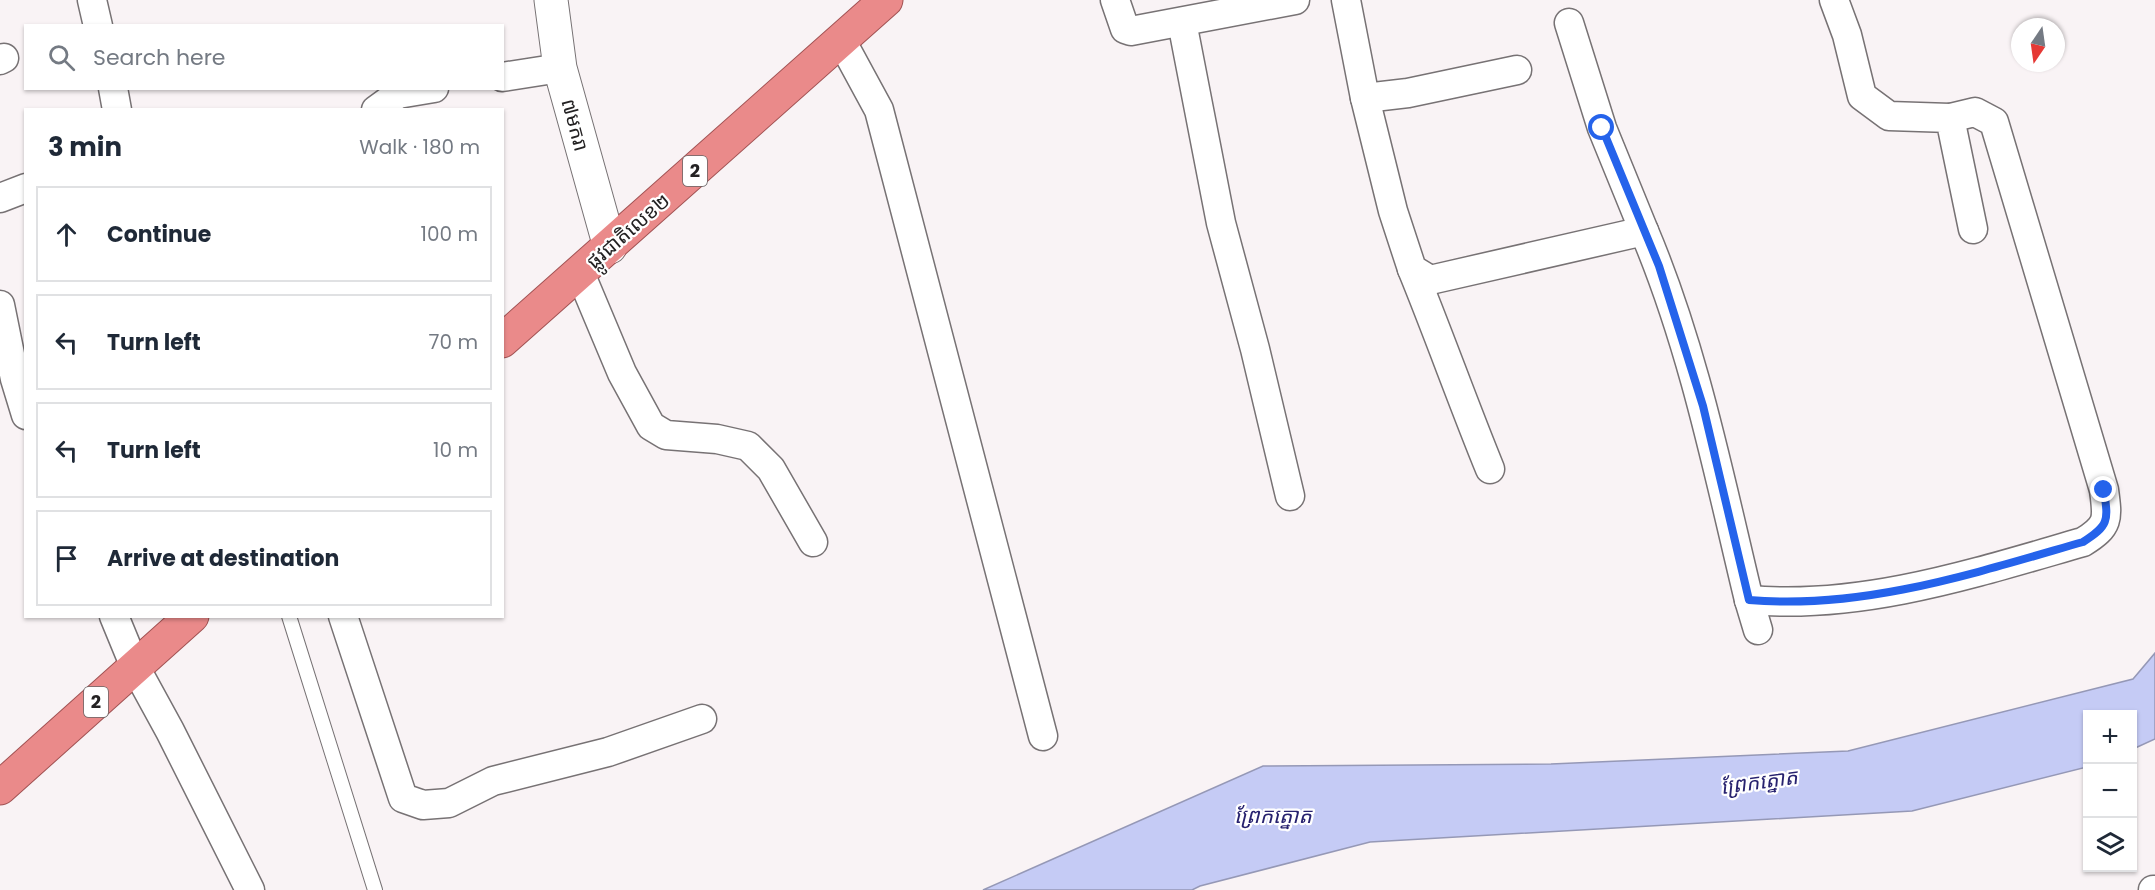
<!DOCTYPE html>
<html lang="en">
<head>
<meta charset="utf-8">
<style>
  :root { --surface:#fff; --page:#f2f2f3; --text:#1f2937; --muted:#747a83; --line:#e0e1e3 }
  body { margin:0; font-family:Poppins,"Noto Sans Khmer",sans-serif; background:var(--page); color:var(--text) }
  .controls { position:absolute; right:18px; bottom:18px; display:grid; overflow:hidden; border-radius:0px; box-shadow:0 2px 4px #0004 }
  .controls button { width:54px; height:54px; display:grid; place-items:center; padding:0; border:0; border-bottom:2px solid var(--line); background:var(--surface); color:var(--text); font:30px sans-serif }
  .compass { position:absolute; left:2011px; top:18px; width:54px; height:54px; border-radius:50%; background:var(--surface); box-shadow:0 2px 4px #0004; rotate:193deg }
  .stop { position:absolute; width:18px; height:18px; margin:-14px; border:4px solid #2563eb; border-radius:50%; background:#fff }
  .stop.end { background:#2563eb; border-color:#fff; box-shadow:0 2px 6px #0008 }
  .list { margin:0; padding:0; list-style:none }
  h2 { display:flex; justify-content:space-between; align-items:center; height:78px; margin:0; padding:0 24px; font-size:26px }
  h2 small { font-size:20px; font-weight:400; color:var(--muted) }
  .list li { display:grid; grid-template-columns:39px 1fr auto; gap:18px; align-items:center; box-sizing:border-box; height:96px; margin:0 12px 12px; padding:0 12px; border:2px solid var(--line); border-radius:0px }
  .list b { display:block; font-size:22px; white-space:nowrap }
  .list em { font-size:20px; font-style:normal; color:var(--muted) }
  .icon { flex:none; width:33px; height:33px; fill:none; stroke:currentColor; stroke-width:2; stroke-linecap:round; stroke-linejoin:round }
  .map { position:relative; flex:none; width:2155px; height:890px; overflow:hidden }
  .search { position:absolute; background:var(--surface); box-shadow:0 2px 4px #0004; left:24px; top:24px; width:480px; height:66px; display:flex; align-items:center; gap:15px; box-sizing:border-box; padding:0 21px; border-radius:0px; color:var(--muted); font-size:22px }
  .panel { position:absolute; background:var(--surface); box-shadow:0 2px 4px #0004; left:24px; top:108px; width:480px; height:510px; border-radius:0px }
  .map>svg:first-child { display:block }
  .water { fill:#c5cbf5; stroke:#9598b6; stroke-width:1.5 }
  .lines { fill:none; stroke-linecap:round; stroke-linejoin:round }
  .service-casing { stroke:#777274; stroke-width:16 }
  .minor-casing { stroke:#777274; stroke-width:31 }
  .tertiary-casing { stroke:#777274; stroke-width:35 }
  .trunk-casing { stroke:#a15253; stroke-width:35 }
  .service { stroke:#fff; stroke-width:14 }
  .minor { stroke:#fff; stroke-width:28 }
  .tertiary { stroke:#fff; stroke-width:33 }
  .trunk { stroke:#ea8a8a; stroke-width:33 }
  .route { stroke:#2563eb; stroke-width:8 }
  .labels { text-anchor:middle; stroke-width:4.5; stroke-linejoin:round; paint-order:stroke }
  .shield { fill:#fff; stroke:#666465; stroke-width:1.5 }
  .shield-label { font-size:18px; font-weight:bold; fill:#242223 }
  .street-label { font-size:20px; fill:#242223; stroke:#fff }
  .water-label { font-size:21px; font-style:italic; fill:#27226f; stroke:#fff }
</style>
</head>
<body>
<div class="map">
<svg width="2155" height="890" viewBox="0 0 2155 890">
  <rect width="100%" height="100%" fill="#f9f3f5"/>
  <polygon class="water" points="2155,653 2155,739 2133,749 2132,714 2088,714 2087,767 1912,811 1370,842 1200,886 1192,890 983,890 1263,766 1551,764 1848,751 2133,679"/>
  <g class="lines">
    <g class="service-casing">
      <polyline id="service" points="289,616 375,890"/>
    </g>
    <g class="minor-casing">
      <g id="minor">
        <polyline points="92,0 98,26"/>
        <polyline points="1115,0 1125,29 1131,31 1295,0"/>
        <path d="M1346,0L1365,98L1393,211L1412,269L1430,280L1644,231C1694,349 1719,476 1749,600L1758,630"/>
        <polyline points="1834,0 1847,35 1862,96 1889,116 1950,118 1973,229"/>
        <polyline points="1182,22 1221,223 1255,349 1290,496"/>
        <polyline points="1569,23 1602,128 1644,231"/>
        <polyline points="841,40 879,110 1043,736"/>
        <polyline points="0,60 4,58"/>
        <polyline points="502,77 560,68"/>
        <polyline points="113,88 117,110"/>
        <polyline points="1365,98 1408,93 1517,70"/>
        <polyline points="376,110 398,94 434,88"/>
        <polyline points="0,198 26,188"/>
        <path d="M1412,269C1439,335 1463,403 1490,469"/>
        <polyline points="580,273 622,373 651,426 666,435 717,439 748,446 771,469 813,542"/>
        <polyline points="0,305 15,379 26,415"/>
        <path d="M1749,600C1863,610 1975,573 2083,542C2109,526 2108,519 2104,490L1994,122L1975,112L1950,118"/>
        <polyline points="114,616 135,667 170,731 250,890"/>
        <polyline points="343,616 403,798 423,805 449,803 493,781 608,752 702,719"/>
        <polyline points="2153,890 2155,890"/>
      </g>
    </g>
    <g class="tertiary-casing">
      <polyline id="tertiary" points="551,0 560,68 610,247"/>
    </g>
    <g class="trunk-casing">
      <g id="trunk">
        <polyline points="502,341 886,0"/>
        <polyline points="0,788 192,616"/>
      </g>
    </g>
    <use href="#service" class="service"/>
    <use href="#minor" class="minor"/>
    <use href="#tertiary" class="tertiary"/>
    <use href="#trunk" class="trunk"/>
  </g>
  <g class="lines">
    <path class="route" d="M1602,128L1659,266L1703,406L1749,600C1863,610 1975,573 2083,542C2110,525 2108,520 2104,490"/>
  </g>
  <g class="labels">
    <g class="shield">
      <rect x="683" y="156" width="24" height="30" rx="4.5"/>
      <rect x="84" y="687" width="24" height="30" rx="4.5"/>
    </g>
    <g class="shield-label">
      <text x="695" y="177">2</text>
      <text x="96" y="708">2</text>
    </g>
    <g class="street-label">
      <text transform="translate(575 125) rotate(75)" y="7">៧មករា</text>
      <text transform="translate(628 231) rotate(-41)" y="7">ផ្លូវជាតិលេខ២</text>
    </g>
    <g class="water-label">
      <text transform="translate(1759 782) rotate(-8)" y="7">ព្រែកត្នោត</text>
      <text x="1273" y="823">ព្រែកត្នោត</text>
    </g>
  </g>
</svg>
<div class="controls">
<button>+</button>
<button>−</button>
<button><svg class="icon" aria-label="layers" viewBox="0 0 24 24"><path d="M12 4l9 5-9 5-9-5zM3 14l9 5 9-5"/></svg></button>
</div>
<svg class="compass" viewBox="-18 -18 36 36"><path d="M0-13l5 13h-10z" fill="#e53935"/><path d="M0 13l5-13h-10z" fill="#747a83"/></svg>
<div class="stop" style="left:1602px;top:128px"></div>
<div class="stop end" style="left:2104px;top:490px"></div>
<div class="search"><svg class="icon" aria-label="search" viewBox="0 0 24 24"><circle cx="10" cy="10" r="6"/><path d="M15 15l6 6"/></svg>Search here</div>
<section class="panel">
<h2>3 min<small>Walk · 180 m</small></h2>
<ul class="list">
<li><svg class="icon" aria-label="ahead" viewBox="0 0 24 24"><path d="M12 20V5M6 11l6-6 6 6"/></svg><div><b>Continue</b></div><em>100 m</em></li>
<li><svg class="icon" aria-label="left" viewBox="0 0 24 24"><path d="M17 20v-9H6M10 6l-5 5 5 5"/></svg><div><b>Turn left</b></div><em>70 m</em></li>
<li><svg class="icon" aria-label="left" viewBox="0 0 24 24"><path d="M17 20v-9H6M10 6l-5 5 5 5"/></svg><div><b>Turn left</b></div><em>10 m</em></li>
<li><svg class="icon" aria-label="arrive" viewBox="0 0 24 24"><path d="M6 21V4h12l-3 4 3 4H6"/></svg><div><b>Arrive at destination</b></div></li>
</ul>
</section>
</div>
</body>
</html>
